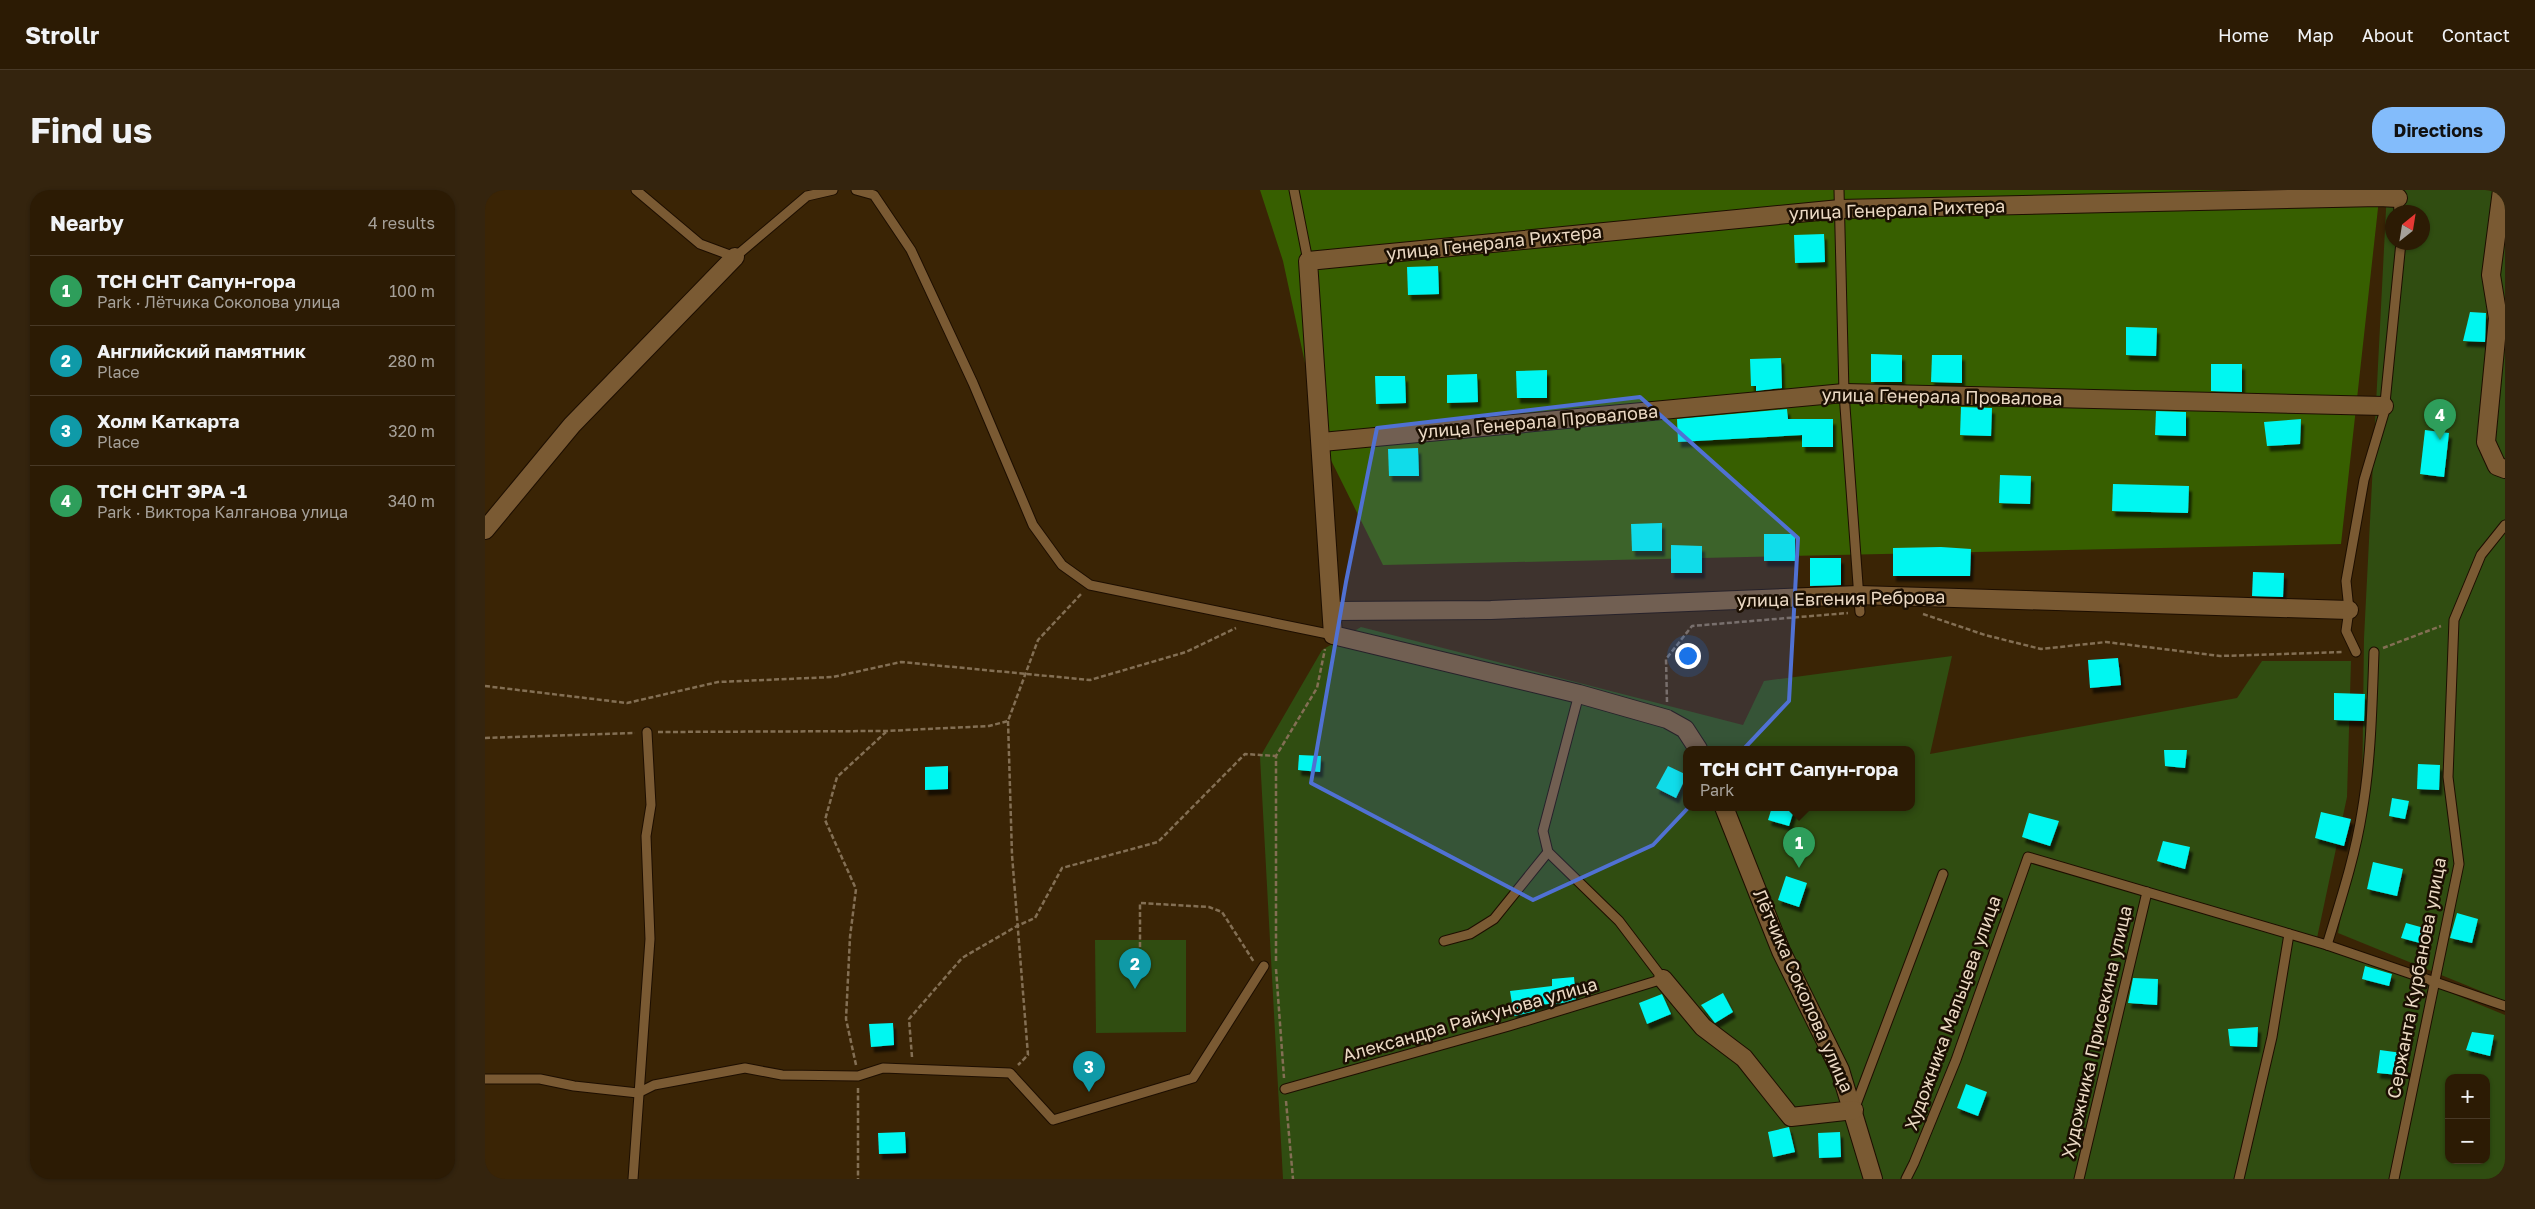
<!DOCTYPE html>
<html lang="en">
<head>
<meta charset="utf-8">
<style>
  :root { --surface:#2c1b04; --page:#34240e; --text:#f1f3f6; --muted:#a6a19a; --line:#483926; --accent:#83bcfb }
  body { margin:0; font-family:"Golos Text",sans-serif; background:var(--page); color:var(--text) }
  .controls { position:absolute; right:15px; bottom:15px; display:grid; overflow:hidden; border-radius:10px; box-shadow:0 1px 4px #0004 }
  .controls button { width:45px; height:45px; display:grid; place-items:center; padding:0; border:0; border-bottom:1px solid var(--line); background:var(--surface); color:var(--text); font:25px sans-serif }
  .compass { position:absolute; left:1900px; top:15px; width:45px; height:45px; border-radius:50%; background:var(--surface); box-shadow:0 1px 4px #0004; rotate:30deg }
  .you { position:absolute; left:1202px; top:465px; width:18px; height:18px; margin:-12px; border:4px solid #fff; border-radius:50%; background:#1a73e8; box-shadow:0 0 0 8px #1a73e833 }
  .badge { display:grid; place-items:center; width:32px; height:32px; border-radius:50%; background:var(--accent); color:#fff; font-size:16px; font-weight:700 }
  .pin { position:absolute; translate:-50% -41px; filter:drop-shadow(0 1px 2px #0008) }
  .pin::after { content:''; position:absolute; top:26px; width:18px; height:15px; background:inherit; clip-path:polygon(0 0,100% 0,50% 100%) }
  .popup { position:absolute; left:1198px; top:556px; width:232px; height:65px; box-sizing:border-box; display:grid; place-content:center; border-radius:10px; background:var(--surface); filter:drop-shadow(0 1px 4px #0005); font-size:16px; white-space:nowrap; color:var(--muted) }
  .popup b { font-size:19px; color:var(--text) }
  .popup::after { content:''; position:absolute; left:50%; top:100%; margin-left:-10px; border:10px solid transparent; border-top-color:var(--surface) }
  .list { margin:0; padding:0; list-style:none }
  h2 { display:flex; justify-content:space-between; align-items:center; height:65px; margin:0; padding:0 20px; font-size:21px }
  h2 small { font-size:16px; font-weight:400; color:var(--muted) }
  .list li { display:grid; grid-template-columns:32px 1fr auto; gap:15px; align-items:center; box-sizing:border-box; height:70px; padding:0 20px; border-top:1px solid var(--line) }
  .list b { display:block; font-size:19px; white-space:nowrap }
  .list p { margin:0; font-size:16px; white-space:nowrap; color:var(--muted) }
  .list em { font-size:16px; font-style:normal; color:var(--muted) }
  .map { position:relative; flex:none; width:2020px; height:989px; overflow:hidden; border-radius:20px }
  header { display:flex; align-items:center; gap:30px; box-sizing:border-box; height:70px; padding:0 25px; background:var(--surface); border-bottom:1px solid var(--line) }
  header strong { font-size:24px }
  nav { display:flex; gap:28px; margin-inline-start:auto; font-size:18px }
  .intro { display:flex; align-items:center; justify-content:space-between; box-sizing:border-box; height:120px; padding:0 30px }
  h1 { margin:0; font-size:35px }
  .button { padding:12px 22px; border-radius:20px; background:var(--accent); color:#111; font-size:18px; font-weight:700 }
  main { display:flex; gap:30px; padding:0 30px }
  aside { flex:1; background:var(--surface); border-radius:20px; box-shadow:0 1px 4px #0004 }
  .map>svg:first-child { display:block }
  .green { fill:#304d11; fill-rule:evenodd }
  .forest { fill:#375f00 }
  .building { fill:#00f7f1; filter:url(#shadow) }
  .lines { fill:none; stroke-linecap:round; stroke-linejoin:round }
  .service-casing { stroke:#1d0e00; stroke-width:11 }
  .minor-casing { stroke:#1d0e00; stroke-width:20 }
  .path { stroke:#836f54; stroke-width:2.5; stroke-dasharray:5 2.5; stroke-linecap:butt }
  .service { stroke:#7a5a33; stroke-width:9 }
  .minor { stroke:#7a5a33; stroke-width:18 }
  .marked { fill:#5071d3; fill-opacity:0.2; stroke:#5071d3; stroke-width:4; stroke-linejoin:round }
  .labels { text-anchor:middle; stroke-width:5; stroke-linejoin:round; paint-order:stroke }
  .street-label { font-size:18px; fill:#ebd9c4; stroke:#1b0f02 }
</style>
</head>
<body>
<header>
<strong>Strollr</strong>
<nav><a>Home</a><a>Map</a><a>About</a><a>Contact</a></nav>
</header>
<div class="intro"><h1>Find us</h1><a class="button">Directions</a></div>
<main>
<aside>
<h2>Nearby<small>4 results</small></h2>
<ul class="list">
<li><span class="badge" style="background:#2e9e5b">1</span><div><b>ТСН СНТ Сапун-гора</b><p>Park · Лётчика Соколова улица</p></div><em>100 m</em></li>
<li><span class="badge" style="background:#0f9aa8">2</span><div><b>Английский памятник</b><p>Place</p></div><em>280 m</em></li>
<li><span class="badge" style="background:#0f9aa8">3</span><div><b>Холм Каткарта</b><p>Place</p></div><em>320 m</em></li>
<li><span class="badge" style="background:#2e9e5b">4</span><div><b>ТСН СНТ ЭРА -1</b><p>Park · Виктора Калганова улица</p></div><em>340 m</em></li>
</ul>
</aside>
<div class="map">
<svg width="2020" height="989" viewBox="0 0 2020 989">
  <defs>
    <filter id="shadow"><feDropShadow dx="3" dy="5.5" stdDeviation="1" flood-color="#0009"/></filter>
  </defs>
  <rect width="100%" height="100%" fill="#3a2405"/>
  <g class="green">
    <path d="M1902,0H2020V811L1853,743L1877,610L1879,448ZM1908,22H1938V52H1908Z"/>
    <path d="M876,437L1258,535L1279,491L1467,466L1445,564L1752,508L1777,471H1866L1862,607L1832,748L2020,825V989H798L775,567L837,460ZM1202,559H1426V617H1202ZM1964,888H2001V970H1964Z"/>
    <polygon points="610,750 701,750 701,842 611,843"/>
  </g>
  <polygon class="forest" points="775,0 1895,0 1856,354 898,375 837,252 798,71"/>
  <g class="building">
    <polygon points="1339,44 1340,72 1310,73 1309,45"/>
    <polygon points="953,76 954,104 923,105 922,77"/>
    <polygon points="1985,122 2001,123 2000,152 1978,151"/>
    <polygon points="1641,137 1672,138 1671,166 1641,165"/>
    <polygon points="1386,164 1417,165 1417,192 1386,192"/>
    <polygon points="1447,165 1477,165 1477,193 1446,192"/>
    <polygon points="1296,168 1297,198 1271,201 1271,196 1266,196 1265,169"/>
    <polygon points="1726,174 1757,174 1757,202 1726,201"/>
    <polygon points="1062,180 1062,208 1032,208 1031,181"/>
    <polygon points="992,184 993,212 962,213 962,185"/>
    <polygon points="890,186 920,186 921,213 891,214"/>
    <polygon points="1476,217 1507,218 1506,246 1475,245"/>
    <polygon points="1302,219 1303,229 1348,229 1348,257 1317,257 1317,245 1193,252 1192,229"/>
    <polygon points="1671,221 1701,222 1701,246 1670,245"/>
    <polygon points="1816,229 1815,254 1782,256 1779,232"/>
    <polygon points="1940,240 1964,243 1959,287 1935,284"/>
    <polygon points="933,258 934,286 904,286 903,259"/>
    <polygon points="1515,285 1546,286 1545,314 1514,313"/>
    <polygon points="1628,294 1704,296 1703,323 1627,321"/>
    <polygon points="1177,333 1177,361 1147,361 1146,334"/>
    <rect x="1279" y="344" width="31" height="27"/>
    <polygon points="1186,355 1217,356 1217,383 1186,383"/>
    <polygon points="1456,357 1486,359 1485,386 1408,386 1408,358"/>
    <polygon points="1325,368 1356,368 1356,395 1325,396"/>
    <polygon points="1768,382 1799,383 1798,407 1767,406"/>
    <polygon points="1633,468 1636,495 1605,498 1603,470"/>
    <polygon points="1849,503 1880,504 1879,531 1849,530"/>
    <polygon points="1679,560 1702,560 1700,578 1680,576"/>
    <polygon points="814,565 836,566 835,582 813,580"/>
    <polygon points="1933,574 1955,575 1954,600 1932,599"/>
    <polygon points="463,576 463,599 440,600 440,577"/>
    <polygon points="1183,576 1202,585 1191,608 1171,598"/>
    <polygon points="1907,608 1924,611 1920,629 1904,626"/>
    <polygon points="1287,617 1310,617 1304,636 1283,630"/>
    <polygon points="1836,622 1866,629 1859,656 1830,648"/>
    <polygon points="1544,623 1574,631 1565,656 1537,647"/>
    <polygon points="1678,651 1705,657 1700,679 1672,671"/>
    <polygon points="1888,672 1918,679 1912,706 1882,699"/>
    <polygon points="1301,686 1322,693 1314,717 1293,710"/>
    <polygon points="1972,723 1993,729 1987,753 1965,748"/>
    <polygon points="1921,733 1939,738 1935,753 1916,748"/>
    <polygon points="1880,776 1907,784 1904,796 1877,789"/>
    <polygon points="1089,787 1091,809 1077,813 1049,815 1050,821 1029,826 1025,801 1067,796 1067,789"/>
    <polygon points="1648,788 1673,789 1672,815 1643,813"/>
    <polygon points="1238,803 1248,822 1230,833 1216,815"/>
    <polygon points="1177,804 1186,824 1162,834 1154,813"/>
    <polygon points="408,833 409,855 386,857 384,834"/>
    <polygon points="1773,837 1772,857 1745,856 1743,839"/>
    <polygon points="1987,842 2009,845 2005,866 1981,860"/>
    <polygon points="1895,860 1917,863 1914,885 1892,883"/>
    <polygon points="1481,894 1502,902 1493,926 1472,918"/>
    <polygon points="1304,937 1310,962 1288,967 1283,942"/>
    <polygon points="420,942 421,963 394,964 393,943"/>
    <polygon points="1355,942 1356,967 1334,968 1333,943"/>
  </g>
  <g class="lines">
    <g class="service-casing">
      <g id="service">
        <polyline points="151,0 215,54 250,67 322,6 348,0"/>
        <polyline points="371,0 389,5 426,60 488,193 548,335 577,375 605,395 848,445"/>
        <polyline points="809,0 823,71"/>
        <polyline points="1354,0 1359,203 1375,422"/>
        <polyline points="1913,5 1914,22"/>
        <polyline points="1871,462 1861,441 1864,420 1861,391 1879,290 1899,223 1916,52"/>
        <polyline points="959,751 985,744 1009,729 1063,662"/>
        <path d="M1842,755C1855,712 1870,667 1877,622C1886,570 1887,515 1889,462"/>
        <polyline points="0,889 55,889 89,896 153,903 169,895 260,878 297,885 373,886 398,878 525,883 568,930 708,888 779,776"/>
        <polyline points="800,899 1024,836 1178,789 1134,731 1063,662 1058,641 1094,504"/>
        <polyline points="1369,920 1458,684"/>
        <polyline points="148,989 165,749 161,646 166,615 162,542"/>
        <polyline points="1421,989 1429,973 1471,870 1543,667 1842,755 2020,816"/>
        <polyline points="1594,989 1662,702"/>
        <polyline points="1754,989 1787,847 1804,744"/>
        <polyline points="1909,989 1974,674 1963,587 1969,430 1996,365 2020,335"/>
      </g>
    </g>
    <g class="minor-casing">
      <g id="minor">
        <polyline points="2017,0 2006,85 2013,128 2001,252 2012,276 2020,279"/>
        <polyline points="837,252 1359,203 1899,216"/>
        <polyline points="0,340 87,235 250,67"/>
        <polyline points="848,421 1006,420 1373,405 1864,420"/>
        <polyline points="1213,559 1200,539 1182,529 1094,504 848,445 823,71 1355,19 1894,7 1913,8"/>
        <polyline points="1239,617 1296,761 1355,880 1388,989"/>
        <polyline points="1178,789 1218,837 1259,868 1306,927 1369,920"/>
      </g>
    </g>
    <g class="path">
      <polyline points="1438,424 1500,445 1556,459 1621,452 1735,466 1859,462"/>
      <polyline points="1898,458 1956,436"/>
      <polyline points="0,496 142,513 233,492 348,487 416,472 605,490 701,462 751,438"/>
      <polyline points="1182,512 1181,469 1207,436 1363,423"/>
      <polyline points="523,531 527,665 543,865 533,875"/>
      <polyline points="173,542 401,541 504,536 523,531 553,450 597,403"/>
      <polyline points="0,548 150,543"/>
      <polyline points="791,771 791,566 832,498 840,459"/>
      <polyline points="791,779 799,888"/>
      <polyline points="655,787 655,713 724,717 737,722 769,772"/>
      <polyline points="427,867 424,829 477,768 532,736 550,728 577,678 673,652 760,564 791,566"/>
      <polyline points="371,875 361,829 365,747 371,699 340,630 352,587 401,542"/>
      <polyline points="373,898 373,989"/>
      <polyline points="801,911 808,989"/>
    </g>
    <use href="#service" class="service"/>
    <use href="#minor" class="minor"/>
  </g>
  <path class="marked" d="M1155,207L1313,348L1304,511L1168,655L1048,710L826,593L861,392L892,238Z"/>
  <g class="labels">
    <g class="street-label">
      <text transform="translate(1412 20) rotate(-2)" y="6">улица Генерала Рихтера</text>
      <text transform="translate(1009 53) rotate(-6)" y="6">улица Генерала Рихтера</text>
      <text transform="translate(1457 207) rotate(1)" y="6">улица Генерала Провалова</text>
      <text transform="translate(1053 232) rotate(-5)" y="6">улица Генерала Провалова</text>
      <text transform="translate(1356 409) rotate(-1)" y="6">улица Евгения Реброва</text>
      <text transform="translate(1932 788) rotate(-79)" y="6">Сержанта Курбанова улица</text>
      <text transform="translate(1318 801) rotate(66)" y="6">Лётчика Соколова улица</text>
      <text transform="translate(1468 823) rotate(-70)" y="6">Художника Мальцева улица</text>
      <text transform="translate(985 830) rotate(-16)" y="6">Александра Райкунова улица</text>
      <text transform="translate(1612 842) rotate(-77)" y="6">Художника Присекина улица</text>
    </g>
  </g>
</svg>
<div class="controls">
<button>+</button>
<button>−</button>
</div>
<svg class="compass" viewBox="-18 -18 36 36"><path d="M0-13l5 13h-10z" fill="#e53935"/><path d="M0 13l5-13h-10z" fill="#a6a19a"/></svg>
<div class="you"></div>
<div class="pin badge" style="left:1314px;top:678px;background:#2e9e5b">1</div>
<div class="popup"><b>ТСН СНТ Сапун-гора</b>Park</div>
<div class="pin badge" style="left:650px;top:799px;background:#0f9aa8">2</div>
<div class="pin badge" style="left:604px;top:902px;background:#0f9aa8">3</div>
<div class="pin badge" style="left:1955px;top:250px;background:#2e9e5b">4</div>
</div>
</main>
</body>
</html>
